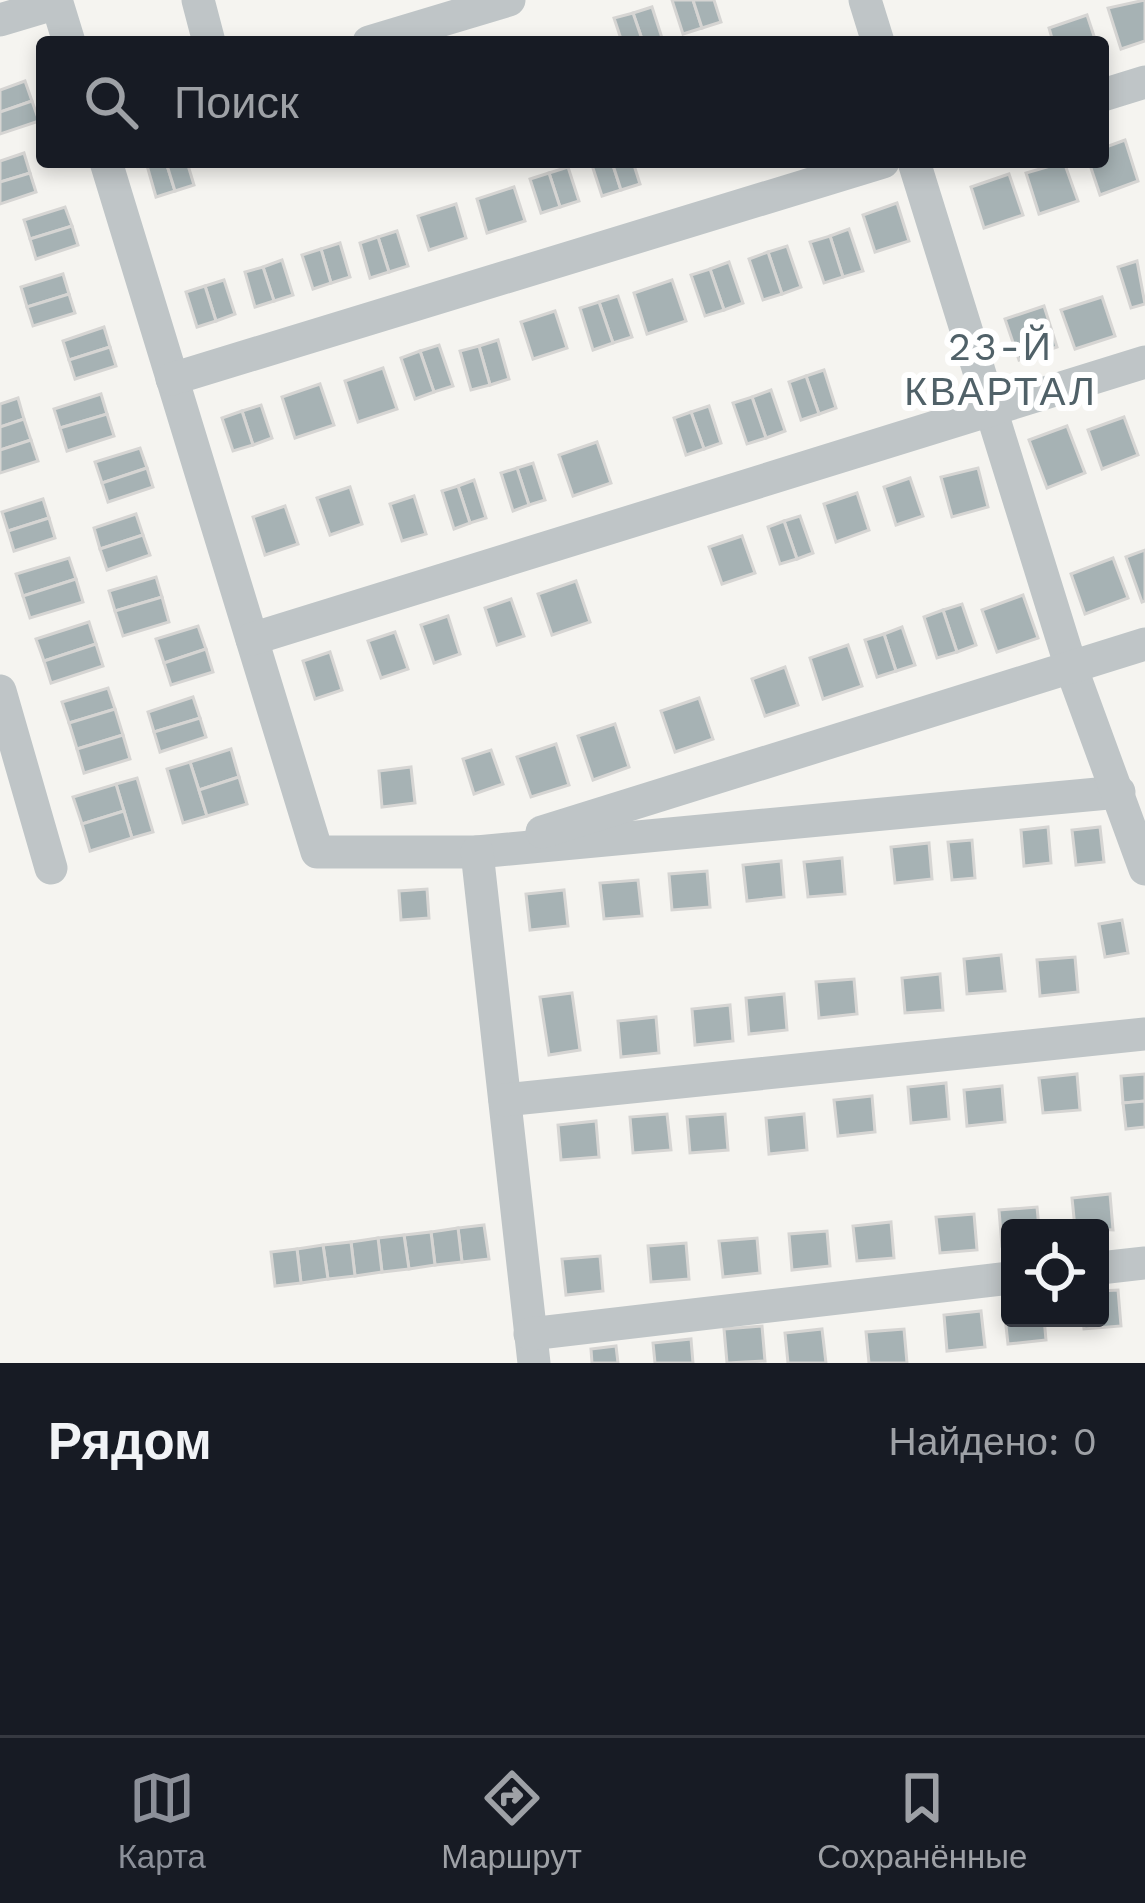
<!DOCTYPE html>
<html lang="ru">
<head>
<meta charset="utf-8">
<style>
  :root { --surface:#171b24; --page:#20242c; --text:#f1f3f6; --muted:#9ea1a6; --line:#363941; --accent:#8c9099 }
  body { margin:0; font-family:"Work Sans",sans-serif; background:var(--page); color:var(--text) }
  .controls { position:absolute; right:36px; bottom:36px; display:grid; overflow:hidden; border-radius:12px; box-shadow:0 6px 18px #0003 }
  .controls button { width:108px; height:108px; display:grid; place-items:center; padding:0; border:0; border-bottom:3px solid var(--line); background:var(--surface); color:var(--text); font:60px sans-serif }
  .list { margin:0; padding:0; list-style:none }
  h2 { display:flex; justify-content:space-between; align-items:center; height:156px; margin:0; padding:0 48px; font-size:51px }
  h2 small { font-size:39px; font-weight:400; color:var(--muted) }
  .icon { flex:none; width:66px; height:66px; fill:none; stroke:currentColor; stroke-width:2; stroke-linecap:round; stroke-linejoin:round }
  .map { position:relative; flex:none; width:1145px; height:1363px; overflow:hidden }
  .search { position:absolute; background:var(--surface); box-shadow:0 6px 18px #0003; left:36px; right:36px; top:36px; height:132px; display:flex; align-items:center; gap:30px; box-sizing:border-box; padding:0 42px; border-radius:12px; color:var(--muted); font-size:45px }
  .sheet { height:372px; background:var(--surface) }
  nav { display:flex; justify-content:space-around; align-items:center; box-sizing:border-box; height:168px; border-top:3px solid var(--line); background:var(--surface); font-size:33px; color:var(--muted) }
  nav a { display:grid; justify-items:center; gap:6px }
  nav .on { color:var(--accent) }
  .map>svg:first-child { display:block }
  .building { fill:#a6b2b4; stroke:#d6d5d3; stroke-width:3 }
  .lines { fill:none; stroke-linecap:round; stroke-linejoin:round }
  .minor { stroke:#bfc5c7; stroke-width:33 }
  .labels { text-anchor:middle; stroke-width:12; stroke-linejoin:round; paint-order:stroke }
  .neighbourhood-label { font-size:39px; letter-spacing:3px; fill:#506168; stroke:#fff }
</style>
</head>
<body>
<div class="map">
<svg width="1145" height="1363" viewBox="0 0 1145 1363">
  <rect width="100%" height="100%" fill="#f5f4f0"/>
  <g class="building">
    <polygon points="672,0 693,0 702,28 683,34"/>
    <polygon points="693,0 714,0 721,22 702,28"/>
    <polygon points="1145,0 1145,41 1121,49 1108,8"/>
    <polygon points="652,7 663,41 643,42 633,13"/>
    <polygon points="633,13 643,42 622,42 614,18"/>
    <polygon points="1087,15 1096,42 1053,42 1049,28"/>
    <polygon points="25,81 32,101 0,112 0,90"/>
    <polygon points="32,101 39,121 0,134 0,112"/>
    <polygon points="1125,140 1138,181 1100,195 1089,162 1103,162 1103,148"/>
    <polygon points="24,153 30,173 0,182 0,161"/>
    <polygon points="146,162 166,162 175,191 156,197"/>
    <polygon points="166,162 187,162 194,185 175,191"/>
    <polygon points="591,162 612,162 621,190 602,196"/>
    <polygon points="612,162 633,162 640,184 621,190"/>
    <polygon points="1064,162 1078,201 1039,214 1026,173"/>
    <polygon points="568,167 579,201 560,207 549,173"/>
    <polygon points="30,173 36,192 0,204 0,182"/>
    <polygon points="549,173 560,207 541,213 530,179"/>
    <polygon points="1009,174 1023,215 984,228 971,187"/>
    <polygon points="514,187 525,221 487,233 477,199"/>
    <polygon points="897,203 909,241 875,252 863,215"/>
    <polygon points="456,204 466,238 429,250 418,216"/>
    <polygon points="65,207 72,226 30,239 24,220"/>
    <polygon points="72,226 78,245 36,259 30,239"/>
    <polygon points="849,229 863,271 843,277 830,236"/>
    <polygon points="397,231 408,266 389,272 378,237"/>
    <polygon points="830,236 843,277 824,283 810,242"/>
    <polygon points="378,237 389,272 370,278 360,243"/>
    <polygon points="340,243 350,277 331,283 321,249"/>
    <polygon points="787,246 801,287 782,294 768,252"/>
    <polygon points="321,249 331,283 313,289 302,255"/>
    <polygon points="768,252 782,294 763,300 749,259"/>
    <polygon points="282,260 293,295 274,301 263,267"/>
    <polygon points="1137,261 1145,304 1131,308 1118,267"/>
    <polygon points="729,262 743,303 724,310 710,269"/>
    <polygon points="263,267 274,301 255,307 245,272"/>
    <polygon points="710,269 724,310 705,316 691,275"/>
    <polygon points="63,274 69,294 27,307 21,287"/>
    <polygon points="224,280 235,314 216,321 205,286"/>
    <polygon points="672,280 686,321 647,334 634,293"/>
    <polygon points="205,286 216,321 197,327 186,292"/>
    <polygon points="69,294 75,313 33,326 27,307"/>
    <polygon points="618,296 632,337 613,343 599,302"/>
    <polygon points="1102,297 1115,336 1075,349 1061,310"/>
    <polygon points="599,302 613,343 593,350 580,308"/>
    <polygon points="1044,306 1057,347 1019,360 1005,319"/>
    <polygon points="555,311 567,348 533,359 521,322"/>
    <polygon points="104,327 110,347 69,360 63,341"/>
    <polygon points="498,340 509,379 490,385 479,346"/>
    <polygon points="439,345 453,386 434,392 420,351"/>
    <polygon points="479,346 490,385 471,390 460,351"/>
    <polygon points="110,347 116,366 75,379 69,360"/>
    <polygon points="420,351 434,392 415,399 401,358"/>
    <polygon points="383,368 397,409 358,422 345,381"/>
    <polygon points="824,370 836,408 819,414 806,376"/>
    <polygon points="806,376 819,414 801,420 789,382"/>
    <polygon points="320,384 334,425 295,438 282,397"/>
    <polygon points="771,390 785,431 766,438 752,397"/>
    <polygon points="101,394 107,414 60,428 54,409"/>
    <polygon points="752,397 766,438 747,444 733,403"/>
    <polygon points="18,398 24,419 0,427 0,404"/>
    <polygon points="261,405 272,438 253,445 242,411"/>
    <polygon points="709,406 721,443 704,449 691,412"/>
    <polygon points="242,411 253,445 233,451 222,418"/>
    <polygon points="691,412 704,449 686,455 674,418"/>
    <polygon points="107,414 114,436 67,451 60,428"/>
    <polygon points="1124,417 1138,455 1102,469 1088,430"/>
    <polygon points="24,419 31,440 0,450 0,427"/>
    <polygon points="1067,426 1085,473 1047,488 1029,440"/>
    <polygon points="31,440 38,461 0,473 0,450"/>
    <polygon points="597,442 611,483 573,496 559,455"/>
    <polygon points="140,448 147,468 102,483 95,462"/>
    <polygon points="533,463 545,500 529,505 517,468"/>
    <polygon points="147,468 153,487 108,502 102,483"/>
    <polygon points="517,468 529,505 513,511 501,473"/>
    <polygon points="978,468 988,507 952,517 941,477"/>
    <polygon points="910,478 923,516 896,525 884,487"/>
    <polygon points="474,480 486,518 470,523 458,486"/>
    <polygon points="458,486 470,523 454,529 442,491"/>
    <polygon points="350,487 362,524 330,535 317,498"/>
    <polygon points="857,493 869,530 836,542 824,504"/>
    <polygon points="414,496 426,534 402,541 390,504"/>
    <polygon points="43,499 49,518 8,531 2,512"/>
    <polygon points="285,506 298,544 265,555 253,517"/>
    <polygon points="136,514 143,535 100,549 94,528"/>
    <polygon points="800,516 813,553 797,559 784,521"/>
    <polygon points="49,518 55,538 14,551 8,531"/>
    <polygon points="784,521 797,559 780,564 768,527"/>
    <polygon points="143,535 150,555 107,570 100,549"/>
    <polygon points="742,536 755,573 722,584 709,547"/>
    <polygon points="1145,550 1145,601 1142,602 1126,557"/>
    <polygon points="69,558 76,579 23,596 16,574"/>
    <polygon points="1113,558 1128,598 1085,614 1071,574"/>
    <polygon points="156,577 162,597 115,611 109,591"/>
    <polygon points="76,579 83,602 30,618 23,596"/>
    <polygon points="576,581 590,622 552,635 538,594"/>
    <polygon points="1023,595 1038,638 997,652 982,610"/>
    <polygon points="162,597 169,622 123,636 115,611"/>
    <polygon points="511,599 524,636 497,645 485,608"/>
    <polygon points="962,604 976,645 957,652 943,610"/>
    <polygon points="943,610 957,652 937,658 924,617"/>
    <polygon points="448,616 460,654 434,663 421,625"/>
    <polygon points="89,622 96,644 44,661 36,639"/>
    <polygon points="198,626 206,649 164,663 156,639"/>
    <polygon points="902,627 915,665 896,671 884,634"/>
    <polygon points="395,632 408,669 381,678 368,641"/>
    <polygon points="884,634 896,671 877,677 865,640"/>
    <polygon points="96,644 103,666 51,683 44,661"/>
    <polygon points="848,645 862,686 823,699 810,658"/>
    <polygon points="206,649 213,672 171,685 164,663"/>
    <polygon points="330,652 342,690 315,699 303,661"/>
    <polygon points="785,667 798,705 765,716 752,679"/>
    <polygon points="108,688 115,709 69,723 62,702"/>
    <polygon points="193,697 200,718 154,732 148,712"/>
    <polygon points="699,698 713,739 675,752 661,711"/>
    <polygon points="115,709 123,735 77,749 69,723"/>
    <polygon points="200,718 206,737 160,752 154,732"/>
    <polygon points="615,724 629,767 593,780 578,736"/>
    <polygon points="123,735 130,759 84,773 77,749"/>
    <polygon points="556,744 569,785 531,797 517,757"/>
    <polygon points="231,749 239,777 199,790 190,762"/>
    <polygon points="491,750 503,784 474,794 463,759"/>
    <polygon points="190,762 207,816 183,823 167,769"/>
    <polygon points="411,767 415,803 382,807 379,771"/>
    <polygon points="239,777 247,804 207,816 199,790"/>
    <polygon points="137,778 153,832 132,838 116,784"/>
    <polygon points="116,784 124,811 82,824 73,797"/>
    <polygon points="124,811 132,838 90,851 82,824"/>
    <polygon points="1048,827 1051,863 1024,866 1021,830"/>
    <polygon points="1100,827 1104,862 1076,865 1072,830"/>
    <polygon points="972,840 975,878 952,880 948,842"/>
    <polygon points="929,843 932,879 895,883 891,847"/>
    <polygon points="842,858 845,894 808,897 804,862"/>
    <polygon points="781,861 784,897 747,901 743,865"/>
    <polygon points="707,871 710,907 672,910 669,874"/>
    <polygon points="638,880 642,916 604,919 600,883"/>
    <polygon points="427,889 429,918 401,920 399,891"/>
    <polygon points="564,890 568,926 530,930 526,894"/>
    <polygon points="1122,920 1128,953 1105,957 1099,924"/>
    <polygon points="1001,955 1005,991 967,994 964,959"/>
    <polygon points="1075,957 1078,992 1040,996 1037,960"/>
    <polygon points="940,974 943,1010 905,1013 902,978"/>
    <polygon points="854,979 857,1014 819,1018 816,982"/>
    <polygon points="572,993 580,1050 549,1055 540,997"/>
    <polygon points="784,994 787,1030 749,1034 746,998"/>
    <polygon points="730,1005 733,1041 695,1045 692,1009"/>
    <polygon points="656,1017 659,1053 621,1057 618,1021"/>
    <polygon points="1077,1074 1080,1110 1043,1113 1039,1078"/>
    <polygon points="1145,1074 1145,1101 1123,1103 1121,1076"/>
    <polygon points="946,1083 949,1119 911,1123 908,1087"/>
    <polygon points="1002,1086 1005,1122 967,1126 964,1090"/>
    <polygon points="872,1096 875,1132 838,1136 834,1100"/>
    <polygon points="1145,1101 1145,1127 1126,1129 1123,1103"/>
    <polygon points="667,1114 671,1150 633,1153 630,1117"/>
    <polygon points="725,1114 728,1150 690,1153 687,1117"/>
    <polygon points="804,1114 807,1150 769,1154 766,1118"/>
    <polygon points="596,1121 599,1157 561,1160 558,1125"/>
    <polygon points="1110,1194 1113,1230 1075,1228 1072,1198"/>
    <polygon points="1037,1207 1039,1228 1010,1228 1010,1245 1002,1246 999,1210"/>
    <polygon points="974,1214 977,1250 940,1253 936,1217"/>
    <polygon points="891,1222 894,1258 857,1261 853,1226"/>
    <polygon points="484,1225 489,1259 462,1262 458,1228"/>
    <polygon points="458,1228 462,1262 435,1265 431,1232"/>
    <polygon points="827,1231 830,1266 792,1270 789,1234"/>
    <polygon points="431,1232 435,1265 409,1269 404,1235"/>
    <polygon points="404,1235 409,1269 382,1272 378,1238"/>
    <polygon points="378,1238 382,1272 355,1276 351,1242"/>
    <polygon points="757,1238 760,1273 723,1277 719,1241"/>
    <polygon points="351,1242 355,1276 328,1279 323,1245"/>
    <polygon points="686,1243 689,1279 651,1282 648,1246"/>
    <polygon points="323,1245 328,1279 301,1283 297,1249"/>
    <polygon points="297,1249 301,1283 275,1286 271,1252"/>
    <polygon points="600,1256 603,1291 566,1295 562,1259"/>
    <polygon points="1118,1290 1121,1326 1084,1329 1083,1318 1100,1318 1100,1291"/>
    <polygon points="1010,1307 1010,1318 1044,1318 1046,1340 1008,1344 1004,1308"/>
    <polygon points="981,1311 985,1347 947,1351 944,1315"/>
    <polygon points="762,1326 765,1361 727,1363 724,1329"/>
    <polygon points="822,1329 826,1363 788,1363 785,1333"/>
    <polygon points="904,1329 907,1363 869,1363 866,1332"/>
    <polygon points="691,1339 693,1363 655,1363 653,1343"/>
    <polygon points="616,1346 618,1363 592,1363 591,1349"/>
  </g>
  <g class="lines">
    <g class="minor">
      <polyline points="198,0 209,42"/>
      <polyline points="865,0 878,42"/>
      <polyline points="0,20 57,3 69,42"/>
      <polyline points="369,42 509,0"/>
      <polyline points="1103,95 1145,82"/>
      <polyline points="106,162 317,852 477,852 1119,792"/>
      <polyline points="914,162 1071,667 1145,869"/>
      <polyline points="172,379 883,162"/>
      <polyline points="252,639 1145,362"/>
      <polyline points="0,691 51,868"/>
      <polyline points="542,832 1145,644"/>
      <polyline points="477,852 534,1363"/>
      <polyline points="505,1100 1145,1034"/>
      <polyline points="1100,1268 1145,1263"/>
      <polyline points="530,1334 1010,1278"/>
    </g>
  </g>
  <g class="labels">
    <g class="neighbourhood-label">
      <text x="1001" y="360">23-Й<tspan x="1001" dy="45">КВАРТАЛ</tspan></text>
    </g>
  </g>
</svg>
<div class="controls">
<button><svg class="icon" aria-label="locate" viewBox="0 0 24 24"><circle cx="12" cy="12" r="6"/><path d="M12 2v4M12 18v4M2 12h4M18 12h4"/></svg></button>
</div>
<div class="search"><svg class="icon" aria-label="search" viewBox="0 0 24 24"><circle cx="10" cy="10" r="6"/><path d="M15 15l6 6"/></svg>Поиск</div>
</div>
<section class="sheet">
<h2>Рядом<small>Найдено: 0</small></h2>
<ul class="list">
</ul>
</section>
<nav>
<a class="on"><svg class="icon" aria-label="map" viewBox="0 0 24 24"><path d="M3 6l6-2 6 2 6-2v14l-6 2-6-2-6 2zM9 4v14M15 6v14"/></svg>Карта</a>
<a><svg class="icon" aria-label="directions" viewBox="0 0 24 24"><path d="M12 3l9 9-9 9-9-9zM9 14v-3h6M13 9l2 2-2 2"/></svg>Маршрут</a>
<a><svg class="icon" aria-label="saved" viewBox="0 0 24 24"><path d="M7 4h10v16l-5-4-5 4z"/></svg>Сохранённые</a>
</nav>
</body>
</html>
